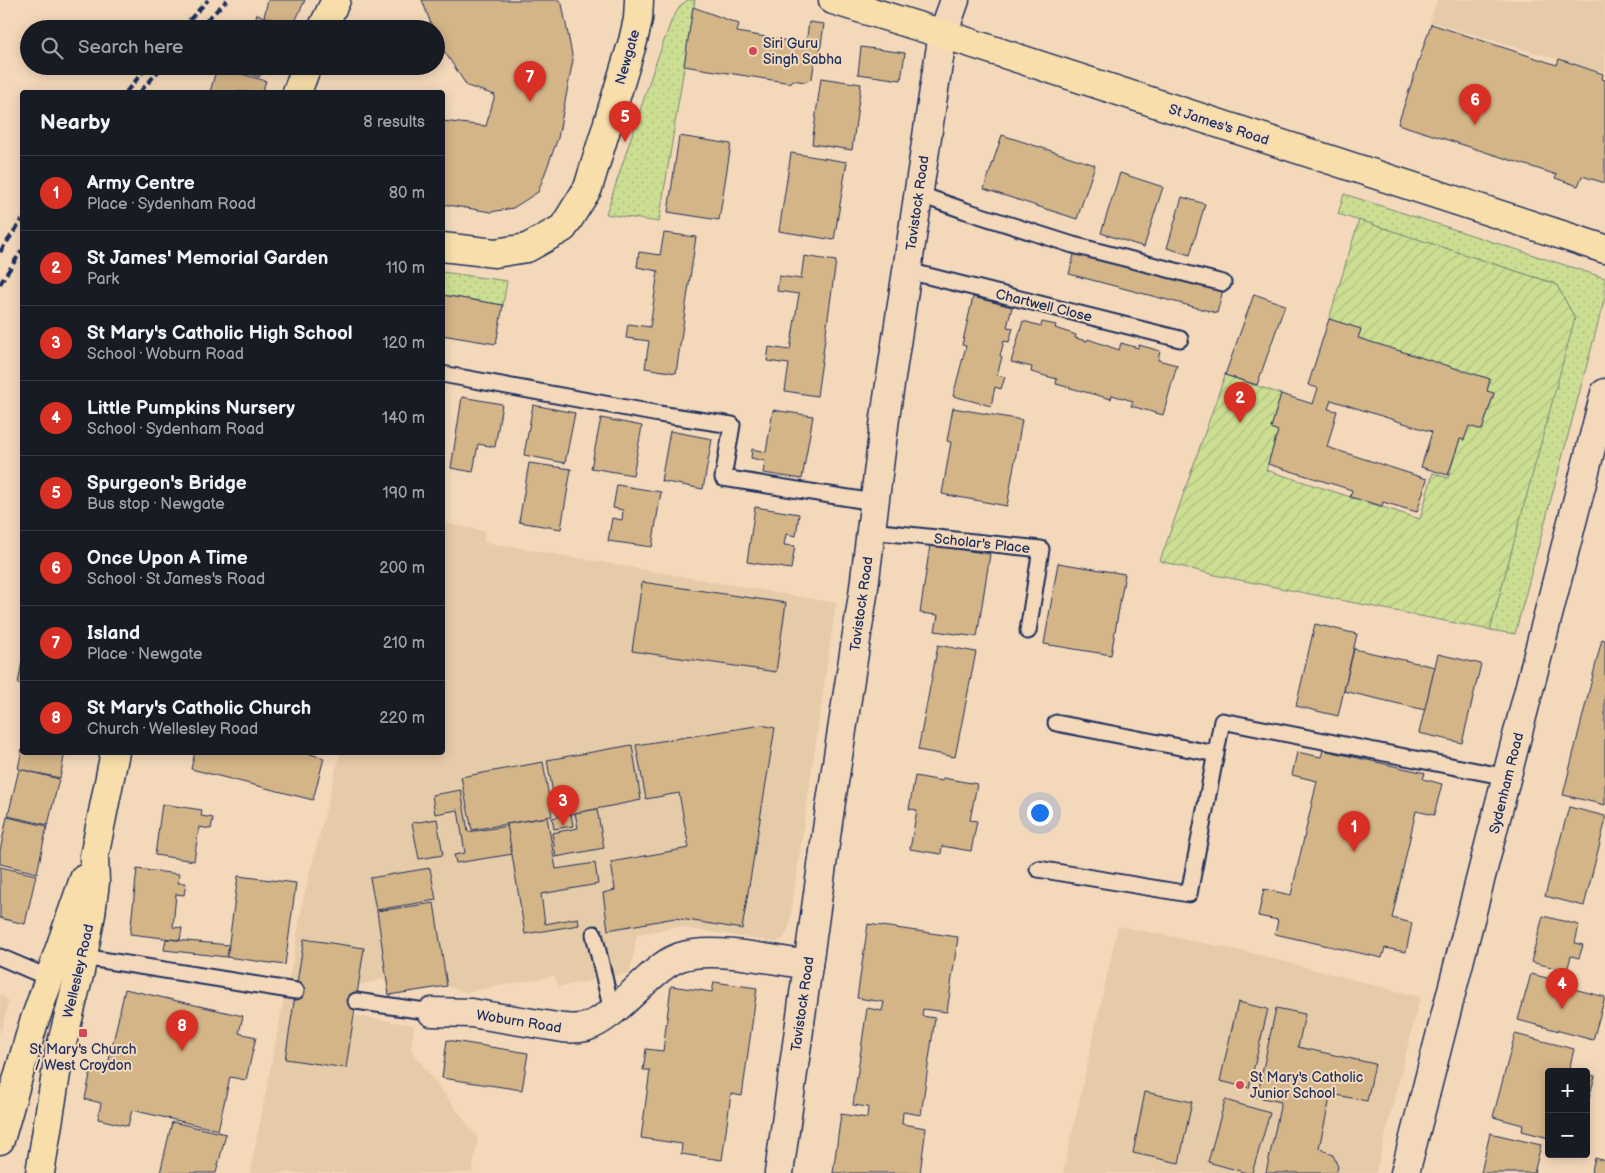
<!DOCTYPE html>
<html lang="en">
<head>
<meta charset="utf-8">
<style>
  :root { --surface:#171b24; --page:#20242c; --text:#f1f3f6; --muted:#9ea1a6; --line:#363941; --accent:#d93025 }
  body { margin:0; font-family:"Balsamiq Sans",sans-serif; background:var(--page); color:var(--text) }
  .controls { position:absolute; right:15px; bottom:15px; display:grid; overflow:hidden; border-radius:5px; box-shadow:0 2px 12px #0003 }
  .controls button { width:45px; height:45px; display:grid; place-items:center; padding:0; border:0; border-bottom:1px solid var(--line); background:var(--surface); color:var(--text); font:25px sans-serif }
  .you { position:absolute; left:1039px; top:812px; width:18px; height:18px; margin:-12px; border:4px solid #fff; border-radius:50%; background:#1a73e8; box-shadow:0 0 0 8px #1a73e833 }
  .badge { display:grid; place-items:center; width:32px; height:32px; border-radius:50%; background:var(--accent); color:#fff; font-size:16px; font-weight:700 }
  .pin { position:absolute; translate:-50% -41px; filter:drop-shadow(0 1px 2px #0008) }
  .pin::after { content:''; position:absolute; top:26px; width:18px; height:15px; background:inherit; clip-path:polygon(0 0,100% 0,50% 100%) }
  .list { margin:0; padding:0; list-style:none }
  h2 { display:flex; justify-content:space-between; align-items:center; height:65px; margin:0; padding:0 20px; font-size:21px }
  h2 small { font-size:16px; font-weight:400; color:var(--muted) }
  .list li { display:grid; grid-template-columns:32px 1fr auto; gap:15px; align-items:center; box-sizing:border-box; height:75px; padding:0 20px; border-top:1px solid var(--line) }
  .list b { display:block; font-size:19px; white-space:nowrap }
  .list p { margin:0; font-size:16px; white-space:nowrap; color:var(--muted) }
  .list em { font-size:16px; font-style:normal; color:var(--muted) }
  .icon { flex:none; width:28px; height:28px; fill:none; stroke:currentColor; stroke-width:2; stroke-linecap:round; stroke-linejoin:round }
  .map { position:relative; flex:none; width:1605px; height:1173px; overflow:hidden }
  .search { position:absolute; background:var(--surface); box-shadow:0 2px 12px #0003; left:20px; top:20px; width:425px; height:55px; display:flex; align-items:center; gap:12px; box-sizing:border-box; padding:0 18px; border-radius:28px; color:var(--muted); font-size:19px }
  .panel { position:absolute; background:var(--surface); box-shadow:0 2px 12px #0003; left:20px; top:90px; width:425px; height:665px; border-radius:5px }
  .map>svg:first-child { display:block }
  .built { fill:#e6cba9 }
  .grass { fill:url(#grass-dots); stroke:#748678 }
  .garden { fill:url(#garden-furrows); stroke:#748678 }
  .building { fill:#d4b588; stroke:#1b2f5e }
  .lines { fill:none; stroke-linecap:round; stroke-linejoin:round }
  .lane-casing { stroke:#1b2f5e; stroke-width:19 }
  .street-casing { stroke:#1b2f5e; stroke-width:31 }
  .primary-casing { stroke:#1b2f5e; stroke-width:31 }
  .lane { stroke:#f4d8ba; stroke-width:15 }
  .street { stroke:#f4d8ba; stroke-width:28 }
  .primary { stroke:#f8deab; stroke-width:28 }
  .rail { stroke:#1b2f5e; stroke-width:4; stroke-dasharray:8 4; stroke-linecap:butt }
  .poi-dot { fill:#d1495b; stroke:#f4d8ba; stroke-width:2 }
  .labels { text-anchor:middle; stroke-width:4; stroke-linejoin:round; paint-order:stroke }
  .poi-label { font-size:14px; fill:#1b2f5e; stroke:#f4d8ba; text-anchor:start }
  .street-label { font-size:14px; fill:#1b2f5e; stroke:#f4d8ba }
</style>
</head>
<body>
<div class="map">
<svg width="1605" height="1173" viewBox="0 0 1605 1173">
  <defs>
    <pattern id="grass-dots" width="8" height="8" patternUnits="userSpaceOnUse" patternTransform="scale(1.25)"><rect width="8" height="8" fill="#ccde92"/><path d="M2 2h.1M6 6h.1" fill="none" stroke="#afbf80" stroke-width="1.8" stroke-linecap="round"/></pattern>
    <pattern id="garden-furrows" width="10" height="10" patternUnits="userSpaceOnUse" patternTransform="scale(1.25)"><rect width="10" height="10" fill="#ccde92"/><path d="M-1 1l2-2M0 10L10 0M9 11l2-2" fill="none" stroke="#afbf80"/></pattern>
  </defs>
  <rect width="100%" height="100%" fill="#f4d8ba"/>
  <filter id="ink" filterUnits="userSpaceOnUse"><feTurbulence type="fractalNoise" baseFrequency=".02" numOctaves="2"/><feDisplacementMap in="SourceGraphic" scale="10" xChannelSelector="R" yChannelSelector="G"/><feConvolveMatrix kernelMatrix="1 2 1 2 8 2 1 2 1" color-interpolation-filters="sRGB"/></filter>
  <g filter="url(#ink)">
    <g class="built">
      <polygon points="1437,0 1605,0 1605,73 1430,22"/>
      <polygon points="443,523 485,531 484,542 836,603 789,928 783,939 776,942 676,927 637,935 630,973 558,987 555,976 466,992 447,986 389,995 384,979 356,986 351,1015 414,1025 411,1050 478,1138 472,1173 250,1173 283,1003 292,966 303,900 340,753 442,752"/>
      <polygon points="1118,926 1248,952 1420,997 1376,1173 1063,1173"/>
      <polygon points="0,994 9,1001 0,1036"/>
    </g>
    <g class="grass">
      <polygon points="688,0 695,0 659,222 606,214 654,68 672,19 681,5"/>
      <polygon points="1344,194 1605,278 1605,297 1515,634 1490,630 1574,317 1556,284 1338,214"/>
      <polygon points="442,272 507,281 503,305 443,295"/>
    </g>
    <polygon class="garden" points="1359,220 1556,284 1575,318 1490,630 1215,575 1160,561 1225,375 1281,394 1271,428 1278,431 1266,470 1420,519 1433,473 1448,478 1460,439 1464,440 1469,426 1482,430 1494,394 1487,391 1490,379 1358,338 1361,329 1329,319"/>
    <g class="building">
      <polygon points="268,0 305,0 293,26 264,17"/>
      <polygon points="422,0 559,0 562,4 573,60 558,138 538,192 513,208 491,212 442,204 442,121 486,126 495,95 467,86 441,46 436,36 436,29 433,29"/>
      <polygon points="693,7 739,24 737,32 806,44 809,22 824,24 819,59 815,59 812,78 805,82 792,80 791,83 684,66"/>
      <polygon points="257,14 264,17 293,26 292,29 252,29"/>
      <polygon points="1431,24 1557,65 1559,59 1603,74 1602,79 1605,80 1605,183 1582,176 1578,186 1555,178 1557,175 1398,124"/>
      <polygon points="861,47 905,53 901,80 858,74"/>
      <polygon points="227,66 269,66 259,77"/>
      <polygon points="217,67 266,81 262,92 210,92"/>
      <polygon points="821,78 861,84 852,150 812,144"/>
      <polygon points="1002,135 1095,165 1077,219 984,189"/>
      <polygon points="679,136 731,144 719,220 668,212"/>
      <polygon points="791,153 847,162 834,240 779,231"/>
      <polygon points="1120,173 1163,187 1144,247 1101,233"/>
      <polygon points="1182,197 1205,204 1190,255 1167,248"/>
      <polygon points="664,233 696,237 676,373 645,368 649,341 626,338 628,324 650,327 658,271 637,267 639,252 660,255"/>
      <polygon points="1075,251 1223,290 1217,313 1069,274"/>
      <polygon points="804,256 836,261 817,396 785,391 789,364 767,361 769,347 790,350 799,294 777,291 779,276 801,279"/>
      <polygon points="1254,294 1285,305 1257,385 1225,375"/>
      <polygon points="442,295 503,305 496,344 442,335"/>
      <polygon points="973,297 1012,307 1007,327 1013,328 1009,342 1004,341 1000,356 1002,357 997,375 1005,377 1001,389 995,387 991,406 953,396 966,346 962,345"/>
      <polygon points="1329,319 1361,329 1358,338 1490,379 1487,391 1494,393 1482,430 1469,426 1464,440 1460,439 1448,475 1421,467 1432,432 1331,400 1328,409 1337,411 1327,447 1427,479 1417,512 1383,502 1382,506 1350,497 1352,490 1268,464 1278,431 1271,428 1281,394 1313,404 1318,388 1308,385"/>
      <polygon points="1023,321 1041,326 1042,322 1056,325 1055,328 1076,335 1075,338 1087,341 1088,339 1119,350 1121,343 1138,348 1139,345 1160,351 1158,360 1177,365 1163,415 1131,406 1133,401 1112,395 1111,399 1056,384 1057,379 1031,372 1032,367 1011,362"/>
      <polygon points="462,397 502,404 495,447 478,444 473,472 451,468"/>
      <polygon points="533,405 575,413 565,463 524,455"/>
      <polygon points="953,408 1022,420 1007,506 942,494 951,442 947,441"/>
      <polygon points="773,410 813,416 802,479 763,473 765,461 751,458 752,449 766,452"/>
      <polygon points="601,418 642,426 633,475 591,468"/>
      <polygon points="670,431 712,439 703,489 661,481"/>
      <polygon points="529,463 571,469 561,529 519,522"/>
      <polygon points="617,485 661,492 652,547 608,541 612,518 622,520 623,510 613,508"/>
      <polygon points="755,507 799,514 796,536 786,534 784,545 795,546 791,569 747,562"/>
      <polygon points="930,545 990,554 977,637 935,631 938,615 920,613"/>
      <polygon points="1058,563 1125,574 1111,655 1044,644"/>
      <polygon points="642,582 786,603 776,672 632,651"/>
      <polygon points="1315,624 1357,634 1338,716 1296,706"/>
      <polygon points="1602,639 1605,640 1605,805 1563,795"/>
      <polygon points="938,645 976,652 955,757 918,750"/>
      <polygon points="1354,649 1435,667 1425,710 1344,691"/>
      <polygon points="1438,654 1481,664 1462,743 1419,733"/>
      <polygon points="22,662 22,685 18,684"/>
      <polygon points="762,725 775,728 742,929 675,918 608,930 603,893 615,890 611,862 689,848 679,793 646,799 636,745"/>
      <polygon points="632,745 641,800 571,814 557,815 547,760"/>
      <polygon points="22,749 22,752 65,752 60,778 18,769"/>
      <polygon points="1323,750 1425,773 1423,779 1442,784 1434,815 1416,811 1392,918 1412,923 1406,952 1385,948 1382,958 1275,934 1278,920 1258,916 1264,889 1291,895 1317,781 1292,775 1297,752 1321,757"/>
      <polygon points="195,752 303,752 324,758 313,800 191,769"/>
      <polygon points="543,762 552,816 472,830 461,777"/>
      <polygon points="19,769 59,779 48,825 8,816"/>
      <polygon points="915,776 942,781 943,778 977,784 970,820 977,821 971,851 942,846 941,854 910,849 917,810 909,809"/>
      <polygon points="461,790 468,832 508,826 513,854 456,863 454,855 465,853 458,810 435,814 432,795"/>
      <polygon points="162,804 202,810 201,816 213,818 211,829 199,827 194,861 155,855"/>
      <polygon points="1569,807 1605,816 1605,823 1584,906 1545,896"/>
      <polygon points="597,809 604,848 556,857 552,833 578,828 575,813"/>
      <polygon points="571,814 573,826 554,829 552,818"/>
      <polygon points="7,817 47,826 37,873 0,864 0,851"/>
      <polygon points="547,817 556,869 595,863 598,884 541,894 545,924 578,918 579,925 525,934 507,824"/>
      <polygon points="437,819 443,855 419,859 412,823"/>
      <polygon points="0,867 36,875 25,924 0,918"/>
      <polygon points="430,868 436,900 376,910 370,878"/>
      <polygon points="137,869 179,874 178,883 186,883 184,895 176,894 173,927 182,928 180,940 130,934"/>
      <polygon points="238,876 296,883 285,965 227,957"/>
      <polygon points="434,903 447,986 389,995 377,911"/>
      <polygon points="1543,916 1579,925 1575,943 1583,945 1579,958 1571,956 1567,971 1531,962"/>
      <polygon points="868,924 958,937 947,1012 923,1009 922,1016 935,1018 921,1115 903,1112 902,1124 926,1128 920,1173 833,1173 841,1114 867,1118 868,1107 853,1105 867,1008 882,1011 884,1002 857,998"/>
      <polygon points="166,939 229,945 227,957 164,950"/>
      <polygon points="304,939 364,948 346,1068 285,1059"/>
      <polygon points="1531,974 1563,982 1562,986 1605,997 1593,1040 1518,1020"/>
      <polygon points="714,982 757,988 742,1096 731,1094 722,1160 681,1154 682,1144 641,1138 650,1070 643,1070 646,1049 663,1051 671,986 712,992"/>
      <polygon points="125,989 243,1016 239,1033 256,1037 246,1080 230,1077 218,1130 132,1110 128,1126 98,1119 101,1103 85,1099 92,1065 107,1069"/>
      <polygon points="1238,1002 1268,1009 1249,1088 1220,1081"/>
      <polygon points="1276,1008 1305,1014 1298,1047 1375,1064 1367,1101 1331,1094 1319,1148 1333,1155 1338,1167 1336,1173 1266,1173 1281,1102 1257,1097"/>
      <polygon points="1515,1034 1574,1049 1569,1070 1577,1072 1549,1072 1549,1138 1522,1131 1523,1125 1493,1117"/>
      <polygon points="447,1040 528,1053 522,1090 442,1078"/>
      <polygon points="1586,1074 1595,1076 1586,1109"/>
      <polygon points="1145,1092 1192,1102 1179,1163 1133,1153"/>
      <polygon points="1225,1100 1270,1113 1252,1173 1247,1173 1208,1162"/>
      <polygon points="172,1122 226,1134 216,1173 160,1173"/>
      <polygon points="1490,1133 1541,1145 1534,1173 1481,1173"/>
      <polygon points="1595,1158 1605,1161 1605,1173 1591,1173"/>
    </g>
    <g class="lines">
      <g class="lane-casing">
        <g id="lane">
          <polyline points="918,194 966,211 1073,245 1223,283"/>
          <polyline points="908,271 1180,339"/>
          <polyline points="442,374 659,414 732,425 723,478 874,502"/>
          <polyline points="871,531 1041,549 1028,631"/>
          <polyline points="1056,723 1216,754"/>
          <polyline points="1038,869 1189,894 1222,721 1507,777"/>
          <polyline points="594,934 612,1011"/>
          <polyline points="0,957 49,978"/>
          <polyline points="83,957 296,991"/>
          <polyline points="356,1001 432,1012"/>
        </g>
      </g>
      <g class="street-casing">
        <g id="street">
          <path d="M432,1012L471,1013L563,1028C571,1029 578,1029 586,1027C608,1020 631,994 649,978C658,970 668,961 680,957C711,946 774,960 808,965"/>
          <polyline points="779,1173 830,808 863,595 885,418 935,83 943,34 955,0"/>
          <polyline points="1405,1173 1605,393"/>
        </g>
      </g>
      <g class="primary-casing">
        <g id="primary">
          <polyline points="833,0 943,34 1605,249"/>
          <polyline points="322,29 336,0"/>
          <polyline points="297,92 307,66"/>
          <polyline points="442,247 495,253 527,248 563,228 588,188 633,41 638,19 639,0"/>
          <polyline points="0,1140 33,1025 84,879"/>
          <polyline points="40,1173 59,1055 80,971 91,914 95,882 94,857 115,752"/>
        </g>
      </g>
      <use href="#lane" class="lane"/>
      <use href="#street" class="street"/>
      <use href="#primary" class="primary"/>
      <g class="rail">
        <polyline points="181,29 208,0"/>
        <polyline points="198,29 227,0"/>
        <polyline points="126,92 148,66"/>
        <polyline points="140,92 163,66"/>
        <polyline points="0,252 22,220"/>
        <polyline points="0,284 22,250"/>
      </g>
    </g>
  </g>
  <g class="poi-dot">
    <circle cx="753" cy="51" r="5"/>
    <rect x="78" y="1028" width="10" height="10" rx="2.5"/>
    <circle cx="1240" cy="1085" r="5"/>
  </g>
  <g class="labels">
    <g class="poi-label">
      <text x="763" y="48">Siri Guru<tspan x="763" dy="16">Singh Sabha</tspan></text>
      <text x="83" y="1054" text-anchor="middle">St Mary's Church<tspan x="83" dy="16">/ West Croydon</tspan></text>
      <text x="1250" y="1082">St Mary's Catholic<tspan x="1250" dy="16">Junior School</tspan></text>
    </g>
    <g class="street-label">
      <text transform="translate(627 57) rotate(-74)" y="5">Newgate</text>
      <text transform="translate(1219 124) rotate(18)" y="5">St James's Road</text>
      <text transform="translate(917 203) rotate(-82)" y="5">Tavistock Road</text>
      <text transform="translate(1044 305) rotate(14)" y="5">Chartwell Close</text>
      <text transform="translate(982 543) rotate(6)" y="5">Scholar's Place</text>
      <text transform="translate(861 604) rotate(-82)" y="5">Tavistock Road</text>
      <text transform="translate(1506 783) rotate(-76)" y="5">Sydenham Road</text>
      <text transform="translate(78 971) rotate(-77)" y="5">Wellesley Road</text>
      <text transform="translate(802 1004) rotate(-82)" y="5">Tavistock Road</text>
      <text transform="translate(519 1021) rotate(9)" y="5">Woburn Road</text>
    </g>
  </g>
</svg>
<div class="controls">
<button>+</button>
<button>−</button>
</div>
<div class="you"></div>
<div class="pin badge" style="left:1354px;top:852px">1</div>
<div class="pin badge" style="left:1240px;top:423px">2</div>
<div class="pin badge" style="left:563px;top:826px">3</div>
<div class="pin badge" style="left:1562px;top:1009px">4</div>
<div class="pin badge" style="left:625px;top:142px">5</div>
<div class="pin badge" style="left:1475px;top:125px">6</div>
<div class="pin badge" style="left:530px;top:102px">7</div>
<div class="pin badge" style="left:182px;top:1051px">8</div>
<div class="search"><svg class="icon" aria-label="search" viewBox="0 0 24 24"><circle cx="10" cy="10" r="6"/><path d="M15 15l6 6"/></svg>Search here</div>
<section class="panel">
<h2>Nearby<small>8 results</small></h2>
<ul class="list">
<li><span class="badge">1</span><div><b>Army Centre</b><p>Place · Sydenham Road</p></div><em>80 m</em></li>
<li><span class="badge">2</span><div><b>St James' Memorial Garden</b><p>Park</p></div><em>110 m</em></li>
<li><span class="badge">3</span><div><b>St Mary's Catholic High School</b><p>School · Woburn Road</p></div><em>120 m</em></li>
<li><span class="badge">4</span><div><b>Little Pumpkins Nursery</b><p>School · Sydenham Road</p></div><em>140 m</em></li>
<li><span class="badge">5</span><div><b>Spurgeon's Bridge</b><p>Bus stop · Newgate</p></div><em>190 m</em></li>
<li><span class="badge">6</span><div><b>Once Upon A Time</b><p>School · St James's Road</p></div><em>200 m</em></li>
<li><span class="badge">7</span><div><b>Island</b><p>Place · Newgate</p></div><em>210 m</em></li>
<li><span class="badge">8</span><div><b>St Mary's Catholic Church</b><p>Church · Wellesley Road</p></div><em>220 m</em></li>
</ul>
</section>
</div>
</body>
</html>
